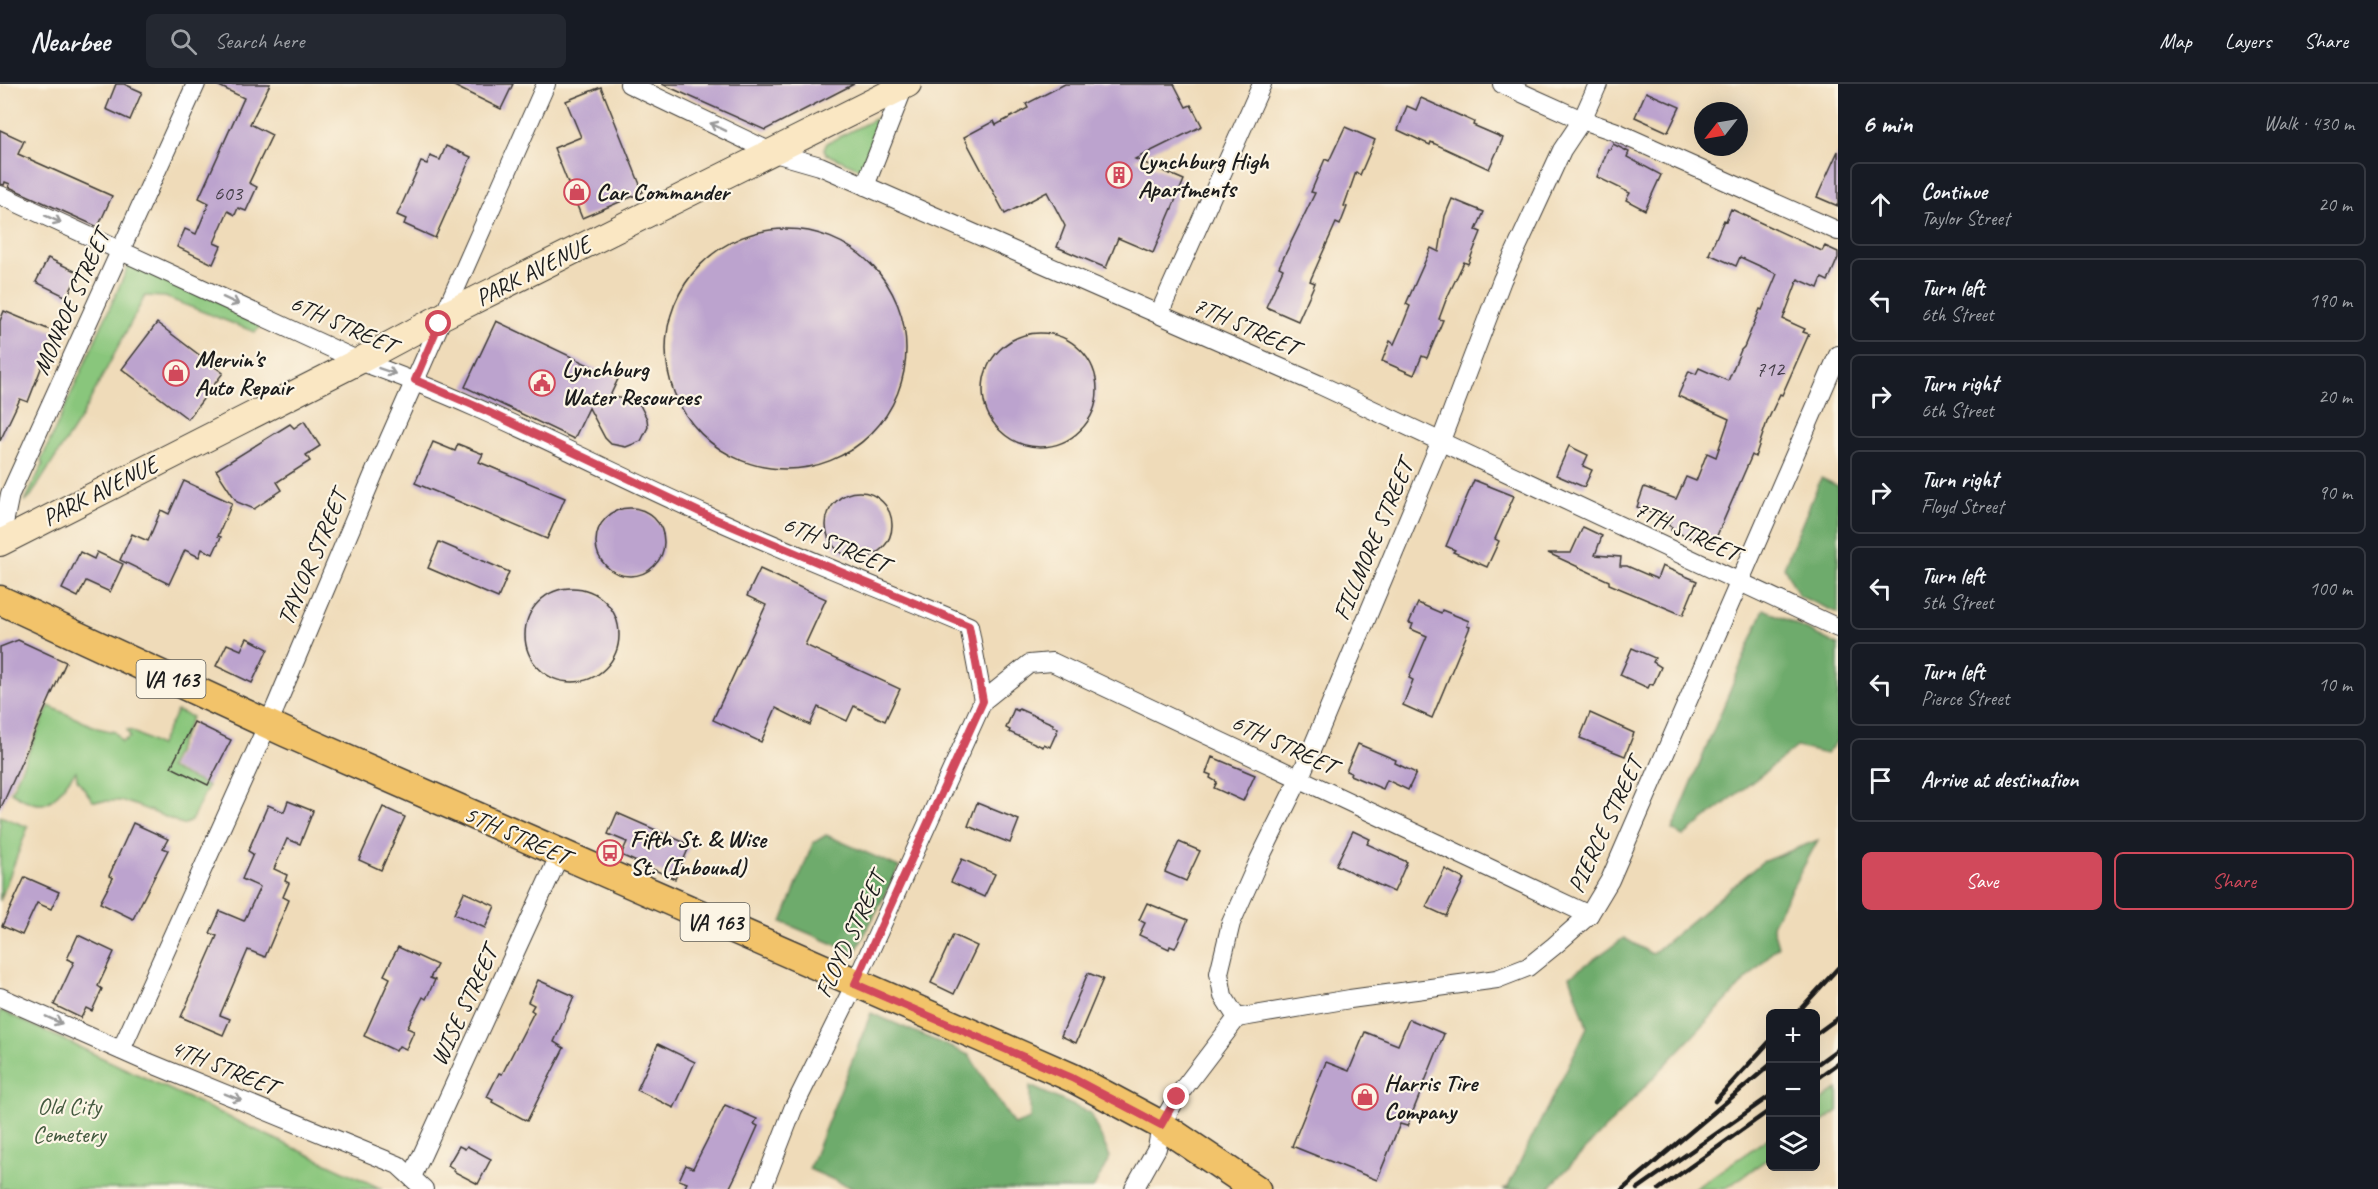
<!DOCTYPE html>
<html lang="en">
<head>
<meta charset="utf-8">
<style>
  :root { --surface:#171b24; --page:#242831; --text:#f1f3f6; --muted:#9ea1a6; --line:#363941; --accent:#d1495b }
  body { margin:0; font-family:Caveat,sans-serif; background:var(--page); color:var(--text) }
  .controls { position:absolute; right:18px; bottom:18px; display:grid; overflow:hidden; border-radius:9px; box-shadow:0 6px 24px #0002 }
  .controls button { width:54px; height:54px; display:grid; place-items:center; padding:0; border:0; border-bottom:2px solid var(--line); background:var(--surface); color:var(--text); font:30px sans-serif }
  .compass { position:absolute; left:1694px; top:18px; width:54px; height:54px; border-radius:50%; background:var(--surface); box-shadow:0 6px 24px #0002; rotate:239deg }
  .stop { position:absolute; width:18px; height:18px; margin:-14px; border:4px solid #d1495b; border-radius:50%; background:#fff }
  .stop.end { background:#d1495b; border-color:#fff; box-shadow:0 2px 6px #0008 }
  .list { margin:0; padding:0; list-style:none }
  h2 { display:flex; justify-content:space-between; align-items:center; height:78px; margin:0; padding:0 24px; font-size:26px }
  h2 small { font-size:20px; font-weight:400; color:var(--muted) }
  .list li { display:grid; grid-template-columns:39px 1fr auto; gap:18px; align-items:center; box-sizing:border-box; height:84px; margin:0 12px 12px; padding:0 12px; border:2px solid var(--line); border-radius:9px }
  .list b { display:block; font-size:22px; white-space:nowrap }
  .list p { margin:0; font-size:20px; white-space:nowrap; color:var(--muted) }
  .list em { font-size:20px; font-style:normal; color:var(--muted) }
  .actions { display:flex; gap:12px; padding:18px 24px }
  .actions a { flex:1; padding:14px 0; border:2px solid var(--accent); border-radius:9px; text-align:center; font-size:21px; color:var(--accent) }
  .actions .main { background:var(--accent); color:#fff }
  .icon { flex:none; width:33px; height:33px; fill:none; stroke:currentColor; stroke-width:2; stroke-linecap:round; stroke-linejoin:round }
  .map { position:relative; flex:none; width:1838px; height:1105px; overflow:hidden }
  header { display:flex; align-items:center; gap:36px; box-sizing:border-box; height:84px; padding:0 30px; background:var(--surface); border-bottom:2px solid var(--line) }
  header strong { font-size:28px }
  nav { display:flex; gap:33px; margin-inline-start:auto; font-size:21px }
  .search { width:420px; height:54px; background:var(--page); display:flex; align-items:center; gap:15px; box-sizing:border-box; padding:0 21px; border-radius:9px; color:var(--muted); font-size:22px }
  main { display:flex }
  aside { flex:1; background:var(--surface) }
  .map>svg:first-child { display:block }
  .green { fill:#89c67c; stroke:#52714c; stroke-width:1.5 }
  .forest { fill:#6eab6c; stroke:#456444; stroke-width:1.5 }
  .building { fill:#bca3ce }
  .lines { fill:none; stroke-linecap:round; stroke-linejoin:round }
  .minor-casing { stroke:#3c3934; stroke-width:20 }
  .secondary-casing { stroke:#3c3934; stroke-width:28 }
  .primary-casing { stroke:#3c3934; stroke-width:31 }
  .minor { stroke:#fff; stroke-width:18 }
  .secondary { stroke:#fae7c3; stroke-width:26 }
  .primary { stroke:#f2c36a; stroke-width:28 }
  .rail { stroke:#1c1c1c; stroke-width:4.5 }
  .oneway { stroke:#999 }
  .route { stroke:#d1495b; stroke-width:8 }
  .labels { text-anchor:middle; stroke-width:4.5; stroke-linejoin:round; paint-order:stroke }
  .number-label { font-size:21px; fill:#443e48 }
  .shield { fill:#fcf5e5; stroke:#5f5d58; stroke-width:1.5 }
  .shield-label { font-size:22px; font-weight:bold; fill:#1c1c1c }
  .poi-label { font-size:24px; font-weight:bold; fill:#1c1c1c; stroke:#fcf5e5; text-anchor:start }
  .street-label { font-size:24px; fill:#1c1c1c; stroke:#fcf5e5 }
  .park-label { font-size:24px; fill:#42583e; stroke:#fcf5e5 }
</style>
</head>
<body>
<header>
<strong>Nearbee</strong>
<div class="search"><svg class="icon" aria-label="search" viewBox="0 0 24 24"><circle cx="10" cy="10" r="6"/><path d="M15 15l6 6"/></svg>Search here</div>
<nav><a>Map</a><a>Layers</a><a>Share</a></nav>
</header>
<main>
<div class="map">
<svg width="1838" height="1105" viewBox="0 0 1838 1105">
  <rect width="100%" height="100%" fill="#fcf5e5"/>
  <filter id="ink" filterUnits="userSpaceOnUse"><feTurbulence type="fractalNoise" baseFrequency=".0167" numOctaves="2"/><feDisplacementMap in="SourceGraphic" scale="12" xChannelSelector="R" yChannelSelector="G"/><feConvolveMatrix kernelMatrix="1 2 1 2 8 2 1 2 1" color-interpolation-filters="sRGB"/></filter>
  <filter id="wash" filterUnits="userSpaceOnUse"><feTurbulence type="fractalNoise" baseFrequency=".008" numOctaves="4" result="noise"/><feDisplacementMap in="SourceGraphic" scale="24" xChannelSelector="R" yChannelSelector="G"/><feGaussianBlur stdDeviation="1.35" result="paint"/><feColorMatrix in="noise" values="0 0 0 0 0 0 0 0 0 0 0 0 0 0 0 0 0 1.4 0 .05"/><feComposite in="paint" operator="in"/></filter>
  <g filter="url(#wash)">
    <rect width="100%" height="100%" fill="#efdbb9"/>
    <g class="green">
      <polygon points="877,34 882,34 863,86 826,70 824,65 827,59"/>
      <polygon points="134,180 260,236 260,243 255,248 165,213 145,212 80,335 29,415 25,417 43,380 41,377 129,181"/>
      <path d="M49,622L97,644L115,648L122,658L130,653L127,646L132,647L159,662L177,627L192,633L169,684L208,702L191,737L183,741C179,738 129,718 122,717C112,716 103,718 93,717L77,695L76,687C52,714 51,734 11,708Z"/>
      <polygon points="0,732 28,743 0,817"/>
      <polygon points="0,926 382,1105 0,1105"/>
      <polygon points="1838,1005 1838,1027 1816,1042 1816,1021"/>
      <polygon points="1770,1053 1770,1073 1725,1105 1694,1105"/>
    </g>
    <g class="forest">
      <polygon points="1821,394 1838,402 1838,529 1799,512 1784,483"/>
      <polygon points="1764,525 1838,561 1838,656 1826,670 1797,663 1683,752 1672,746"/>
      <polygon points="826,751 899,783 855,869 782,838 813,759"/>
      <path d="M1818,756L1772,841L1778,862L1548,1105H1503L1508,1103C1533,1049 1562,997 1587,943L1570,892L1624,854L1652,870L1762,778Z"/>
      <polygon points="871,929 969,971 1014,1041 1030,1035 1030,1002 1090,1029 1110,1073 1093,1105 854,1105 809,1085"/>
    </g>
    <g id="blocks">
      <g class="building">
        <polygon points="116,0 124,0 142,8 130,36 106,25"/>
        <polygon points="215,0 270,0 250,40 272,51 249,99 257,103 246,127 238,124 235,131 228,127 214,159 221,162 213,180 177,163 185,145 196,150 209,119 199,114 244,14"/>
        <polygon points="450,0 513,0 501,25"/>
        <polygon points="662,0 854,0 765,46"/>
        <polygon points="1065,0 1174,0 1186,23 1191,21 1202,42 1135,75 1184,96 1153,169 1118,154 1106,184 1057,163 1065,142 1047,108 1005,130 964,53 994,37 996,41 1028,24 1026,20"/>
        <polygon points="601,3 643,108 582,134 554,64 581,53 566,17"/>
        <polygon points="1646,8 1680,23 1668,48 1635,33"/>
        <polygon points="1421,14 1474,38 1473,41 1503,54 1489,85 1431,58 1430,61 1398,46 1407,22 1416,26"/>
        <polygon points="1345,43 1375,56 1360,91 1356,88 1344,122 1347,123 1340,141 1336,139 1318,179 1310,197 1315,199 1298,237 1266,223 1283,185 1279,183 1315,109 1311,108 1325,75 1329,77"/>
        <polygon points="0,46 24,57 18,70 112,112 98,143 9,103 10,100 5,98 4,101 0,100"/>
        <polygon points="1613,60 1629,68 1627,73 1661,91 1645,126 1626,116 1630,109 1597,93 1608,65 1610,66"/>
        <polygon points="446,62 471,73 435,154 404,140 406,135 397,131 421,78 427,80 430,72 440,76"/>
        <polygon points="1838,67 1838,122 1817,113"/>
        <polygon points="1452,115 1484,128 1476,146 1481,148 1468,180 1464,178 1446,216 1439,235 1443,236 1427,274 1422,272 1414,291 1382,277 1390,257 1394,260 1402,242 1410,222 1406,220 1431,164 1439,168 1445,132"/>
        <polygon points="1731,125 1822,167 1825,162 1838,168 1838,174 1828,197 1822,194 1818,204 1798,195 1783,235 1805,245 1803,248 1809,250 1782,311 1780,310 1767,338 1755,373 1752,371 1712,463 1671,446 1672,443 1668,441 1671,435 1637,423 1644,403 1676,415 1686,393 1696,397 1707,369 1716,373 1729,335 1678,312 1689,287 1696,290 1699,284 1728,297 1741,266 1744,263 1760,225 1762,226 1777,190 1740,173 1736,182 1709,170 1724,136 1726,137"/>
        <circle cx="786" cy="265" r="120"/>
        <polygon points="48,174 79,189 67,213 36,198"/>
        <polygon points="4,227 62,251 54,251 28,318 20,315 0,357 0,237"/>
        <polygon points="496,237 618,295 610,312 633,317 640,321 647,335 648,343 641,357 626,363 611,360 605,354 589,324 574,355 465,303"/>
        <polygon points="157,239 223,289 188,335 122,285"/>
        <circle cx="1040" cy="306" r="57"/>
        <polygon points="304,337 320,362 306,371 310,377 277,398 282,406 254,425 237,418 216,386 290,340 294,344"/>
        <polygon points="433,358 455,367 458,360 483,370 479,378 565,414 547,455 415,399"/>
        <polygon points="1569,362 1588,371 1583,382 1592,386 1584,403 1556,391"/>
        <polygon points="1474,396 1514,412 1495,455 1499,457 1487,483 1453,468 1455,466 1446,462"/>
        <polygon points="184,397 232,419 218,452 221,453 213,470 202,465 199,473 185,466 169,500 120,476 132,450 148,457 161,426 169,430"/>
        <circle cx="859" cy="441" r="33"/>
        <circle cx="630" cy="458" r="34"/>
        <polygon points="1583,443 1602,452 1595,471 1621,473 1620,482 1627,482 1657,495 1662,482 1697,497 1683,531 1609,500 1609,497 1548,469 1571,469"/>
        <polygon points="439,458 509,488 498,514 428,484"/>
        <polygon points="80,468 94,475 97,468 123,480 110,508 86,497 78,513 62,505"/>
        <polygon points="760,485 826,515 805,561 900,605 885,637 854,622 847,637 818,623 810,641 776,624 761,658 713,636 766,521 747,512"/>
        <circle cx="572" cy="551" r="47"/>
        <polygon points="1418,519 1441,529 1442,526 1469,537 1467,542 1470,543 1432,634 1403,621 1413,596 1409,594 1427,552 1411,545 1413,540 1409,539"/>
        <polygon points="247,554 268,565 252,599 216,582 227,560 241,566"/>
        <polygon points="18,556 66,578 0,726 0,563"/>
        <polygon points="1632,564 1655,574 1653,578 1661,583 1653,601 1650,600 1648,604 1620,591"/>
        <polygon points="1014,625 1018,627 1019,625 1053,640 1053,642 1058,645 1050,663 1044,660 1043,663 1009,648 1010,646 1006,644"/>
        <polygon points="1590,629 1634,649 1625,672 1580,654"/>
        <polygon points="194,638 231,656 208,701 171,683"/>
        <polygon points="1358,660 1396,676 1395,679 1416,689 1408,706 1387,696 1383,705 1350,691 1351,689 1346,687"/>
        <polygon points="1212,673 1255,691 1243,717 1214,704 1217,698 1210,694 1211,691 1206,689"/>
        <polygon points="288,717 313,727 300,760 287,755 274,785 287,791 285,797 289,799 283,813 289,816 265,873 248,866 220,931 230,935 223,951 181,933 217,852 210,849 220,827 244,837 260,803 242,795 253,770 248,767 268,721 284,728"/>
        <polygon points="977,719 1019,736 1010,759 968,742"/>
        <polygon points="383,723 405,733 381,786 359,776"/>
        <polygon points="617,729 690,761 675,795 621,771 627,758 608,750"/>
        <polygon points="133,739 168,755 163,764 168,766 133,835 100,819 113,794 109,792"/>
        <polygon points="1353,747 1370,755 1367,760 1407,778 1394,808 1336,781"/>
        <polygon points="1179,758 1200,767 1186,797 1165,788"/>
        <polygon points="962,775 995,790 984,813 951,798"/>
        <polygon points="1445,785 1464,795 1446,832 1426,823"/>
        <polygon points="25,793 59,808 51,825 37,819 22,851 2,842"/>
        <polygon points="464,808 495,822 485,844 454,830"/>
        <polygon points="1147,819 1188,836 1175,864 1170,862 1169,865 1139,851 1145,839 1139,836"/>
        <polygon points="78,851 114,868 98,902 102,905 92,927 86,924 81,934 54,921 74,878 67,875"/>
        <polygon points="953,851 977,862 954,910 931,899"/>
        <polygon points="398,863 437,881 430,894 435,896 426,915 423,913 407,944 414,947 406,965 399,962 396,967 364,952 390,894 384,891"/>
        <polygon points="1088,889 1103,895 1076,959 1061,952"/>
        <polygon points="538,896 574,912 554,958 564,964 527,1037 492,1018 493,1016 487,1013 499,989 502,990 534,928 531,926 534,921 528,918"/>
        <polygon points="1409,935 1444,950 1407,1042 1400,1040 1377,1096 1292,1062 1326,978 1349,987 1365,948 1398,961"/>
        <polygon points="658,960 695,978 674,1024 637,1006"/>
        <polygon points="725,1021 757,1035 754,1040 758,1042 737,1089 729,1105 684,1105 687,1099 679,1096 686,1081 693,1084"/>
        <polygon points="459,1062 465,1065 467,1062 491,1075 478,1100 453,1087 454,1085 448,1081"/>
      </g>
    </g>
  </g>
  <g filter="url(#ink)">
    <use href="#blocks" fill-opacity="0" stroke="#3c3934" stroke-width="1.5"/>
    <g class="lines">
      <g class="minor-casing">
        <g id="minor">
          <polyline points="629,0 771,68 820,82 1320,301 1838,544"/>
          <polyline points="1502,0 1582,36 1614,47 1838,147"/>
          <polyline points="865,102 905,0"/>
          <path d="M0,111L359,277C480,319 592,380 708,432C794,471 882,505 969,542L983,617"/>
          <polyline points="1159,230 1262,0"/>
          <polyline points="0,459 10,410 196,0"/>
          <polyline points="0,913 145,977 398,1081 424,1105"/>
          <polyline points="1237,934 1223,912 1219,889 1231,839 1259,776 1300,693 1440,359 1502,196 1562,66 1582,36 1598,0"/>
          <polyline points="121,966 276,622 375,387 546,0"/>
          <polyline points="412,1093 560,770"/>
          <polyline points="762,1105 793,1025 855,900 983,617 1029,580 1052,578 1589,831"/>
          <polyline points="1134,1105 1157,1064 1161,1041 1177,1013 1237,934 1350,915 1497,895 1528,883 1554,862 1589,831 1610,796 1838,271"/>
        </g>
      </g>
      <g class="secondary-casing">
        <polyline id="secondary" points="0,459 359,277 443,232 908,0"/>
      </g>
      <g class="primary-casing">
        <polyline id="primary" points="0,516 287,649 1073,994 1161,1041 1256,1105"/>
      </g>
      <use href="#minor" class="minor"/>
      <use href="#secondary" class="secondary"/>
      <use href="#primary" class="primary"/>
      <g class="rail">
        <polyline points="1796,930 1838,884"/>
        <polyline points="1816,950 1838,934"/>
        <polyline points="1816,981 1838,965"/>
        <polyline points="1816,995 1838,979"/>
        <polyline points="1715,1017 1770,957"/>
        <polyline points="1623,1105 1770,981"/>
        <polyline points="1637,1105 1770,1012"/>
        <polyline points="1659,1105 1770,1026"/>
      </g>
    </g>
    <defs><path id="oneway-shaft" d="M-6 0H5M1.5-3L5.5 0L1.5 3" fill="none" stroke-width="1.6" stroke-linecap="round" stroke-linejoin="round" transform="scale(1.5)"/></defs>
    <g class="oneway">
      <use href="#oneway-shaft" transform="translate(718 43) rotate(-154)"/>
      <use href="#oneway-shaft" transform="translate(53 135) rotate(24)"/>
      <use href="#oneway-shaft" transform="translate(231 217) rotate(25)"/>
      <use href="#oneway-shaft" transform="translate(387 287) rotate(19)"/>
      <use href="#oneway-shaft" transform="translate(54 936) rotate(24)"/>
      <use href="#oneway-shaft" transform="translate(233 1013) rotate(22)"/>
    </g>
  </g>
  <g class="lines" filter="url(#ink)">
    <polyline class="route" points="439,240 415,296 482,325 708,432 969,542 983,617 855,900 1072,994 1161,1041 1177,1013"/>
  </g>
  <defs>
    <g id="building-ring" transform="scale(1.35)"><circle r="9.5" fill="#fcf5e5" stroke="#d1495b" stroke-width="1.5"/><path d="M-4-6H4V6H1V3H-1V6H-4ZM-2.5-4.3h1.7v1.8h-1.7ZM.8-4.3h1.7v1.8H.8ZM-2.5-1h1.7V.8h-1.7ZM.8-1h1.7V.8H.8Z" fill="#d1495b"/></g>
    <g id="shop-ring" transform="scale(1.35)"><circle r="9.5" fill="#fcf5e5" stroke="#d1495b" stroke-width="1.5"/><path d="M-5-2.5h2.3a2.7 3.5 0 0 1 5.4 0H5L5.5 6h-11ZM-1.5-2.5h3a1.5 2.3 0 0 0-3 0Z" fill="#d1495b"/></g>
    <g id="civic-ring" transform="scale(1.35)"><circle r="9.5" fill="#fcf5e5" stroke="#d1495b" stroke-width="1.5"/><path d="M-.6-6.5H3V-4.5H.6V-3L4-1V1h2V6H-6V1h2V-1L-.6-3ZM-1.2 2.5V6h2.4V2.5Z" fill="#d1495b"/></g>
    <g id="bus-ring" transform="scale(1.35)"><circle r="9.5" fill="#fcf5e5" stroke="#d1495b" stroke-width="1.5"/><path d="M-5-6H5V4H4V6H2V4H-2V6H-4V4H-5ZM-3.5-4V0h7V-4ZM-3.5 1.2v1.5H-2V1.2ZM2 1.2v1.5H3.5V1.2Z" fill="#d1495b"/></g>
  </defs>
  <g fill-rule="evenodd">
    <use href="#building-ring" x="1119" y="91"/>
    <use href="#shop-ring" x="577" y="108"/>
    <use href="#shop-ring" x="176" y="289"/>
    <use href="#civic-ring" x="542" y="299"/>
    <use href="#bus-ring" x="610" y="769"/>
    <use href="#shop-ring" x="1365" y="1013"/>
  </g>
  <g class="labels">
    <g class="number-label">
      <text x="228" y="116">603</text>
      <text x="1770" y="292">712</text>
    </g>
    <g class="shield">
      <rect x="136.5" y="576" width="69" height="38" rx="4.5"/>
      <rect x="680.5" y="819" width="69" height="38" rx="4.5"/>
    </g>
    <g class="shield-label">
      <text x="171" y="603">VA 163</text>
      <text x="715" y="846">VA 163</text>
    </g>
    <g class="poi-label">
      <text x="1138" y="85">Lynchburg High<tspan x="1138" dy="28">Apartments</tspan></text>
      <text x="596" y="116">Car Commander</text>
      <text x="195" y="283">Mervin's<tspan x="195" dy="28">Auto Repair</tspan></text>
      <text x="562" y="293">Lynchburg<tspan x="562" dy="28">Water Resources</tspan></text>
      <text x="630" y="763">Fifth St. &amp; Wise<tspan x="630" dy="28">St. (Inbound)</tspan></text>
      <text x="1384" y="1007">Harris Tire<tspan x="1384" dy="28">Company</tspan></text>
    </g>
    <g class="street-label">
      <text transform="translate(533 187) rotate(-27)" y="8">PARK AVENUE</text>
      <text transform="translate(71 218) rotate(-66)" y="8">MONROE STREET</text>
      <text transform="translate(343 240) rotate(24)" y="8">6TH STREET</text>
      <text transform="translate(1246 242) rotate(24)" y="8">7TH STREET</text>
      <text transform="translate(100 407) rotate(-27)" y="8">PARK AVENUE</text>
      <text transform="translate(1687 447) rotate(25)" y="8">7TH STREET</text>
      <text transform="translate(1373 456) rotate(-67)" y="8">FILLMORE STREET</text>
      <text transform="translate(836 460) rotate(23)" y="8">6TH STREET</text>
      <text transform="translate(312 474) rotate(-67)" y="8">TAYLOR STREET</text>
      <text transform="translate(1284 660) rotate(25)" y="8">6TH STREET</text>
      <text transform="translate(1605 741) rotate(-65)" y="8">PIERCE STREET</text>
      <text transform="translate(517 751) rotate(24)" y="8">5TH STREET</text>
      <text transform="translate(850 851) rotate(-65)" y="8">FLOYD STREET</text>
      <text transform="translate(464 922) rotate(-65)" y="8">WISE STREET</text>
      <text transform="translate(224 983) rotate(22)" y="8">4TH STREET</text>
    </g>
    <g class="park-label">
      <text x="69" y="1030">Old City<tspan x="69" dy="28">Cemetery</tspan></text>
    </g>
  </g>
</svg>
<div class="controls">
<button>+</button>
<button>−</button>
<button><svg class="icon" aria-label="layers" viewBox="0 0 24 24"><path d="M12 4l9 5-9 5-9-5zM3 14l9 5 9-5"/></svg></button>
</div>
<svg class="compass" viewBox="-18 -18 36 36"><path d="M0-13l5 13h-10z" fill="#e53935"/><path d="M0 13l5-13h-10z" fill="#9ea1a6"/></svg>
<div class="stop" style="left:439px;top:240px"></div>
<div class="stop end" style="left:1177px;top:1013px"></div>
</div>
<aside>
<h2>6 min<small>Walk · 430 m</small></h2>
<ul class="list">
<li><svg class="icon" aria-label="ahead" viewBox="0 0 24 24"><path d="M12 20V5M6 11l6-6 6 6"/></svg><div><b>Continue</b><p>Taylor Street</p></div><em>20 m</em></li>
<li><svg class="icon" aria-label="left" viewBox="0 0 24 24"><path d="M17 20v-9H6M10 6l-5 5 5 5"/></svg><div><b>Turn left</b><p>6th Street</p></div><em>190 m</em></li>
<li><svg class="icon" aria-label="right" viewBox="0 0 24 24"><path d="M7 20v-9h11M14 6l5 5-5 5"/></svg><div><b>Turn right</b><p>6th Street</p></div><em>20 m</em></li>
<li><svg class="icon" aria-label="right" viewBox="0 0 24 24"><path d="M7 20v-9h11M14 6l5 5-5 5"/></svg><div><b>Turn right</b><p>Floyd Street</p></div><em>90 m</em></li>
<li><svg class="icon" aria-label="left" viewBox="0 0 24 24"><path d="M17 20v-9H6M10 6l-5 5 5 5"/></svg><div><b>Turn left</b><p>5th Street</p></div><em>100 m</em></li>
<li><svg class="icon" aria-label="left" viewBox="0 0 24 24"><path d="M17 20v-9H6M10 6l-5 5 5 5"/></svg><div><b>Turn left</b><p>Pierce Street</p></div><em>10 m</em></li>
<li><svg class="icon" aria-label="arrive" viewBox="0 0 24 24"><path d="M6 21V4h12l-3 4 3 4H6"/></svg><div><b>Arrive at destination</b></div></li>
</ul>
<div class="actions"><a class="main">Save</a><a>Share</a></div>
</aside>
</main>
</body>
</html>
